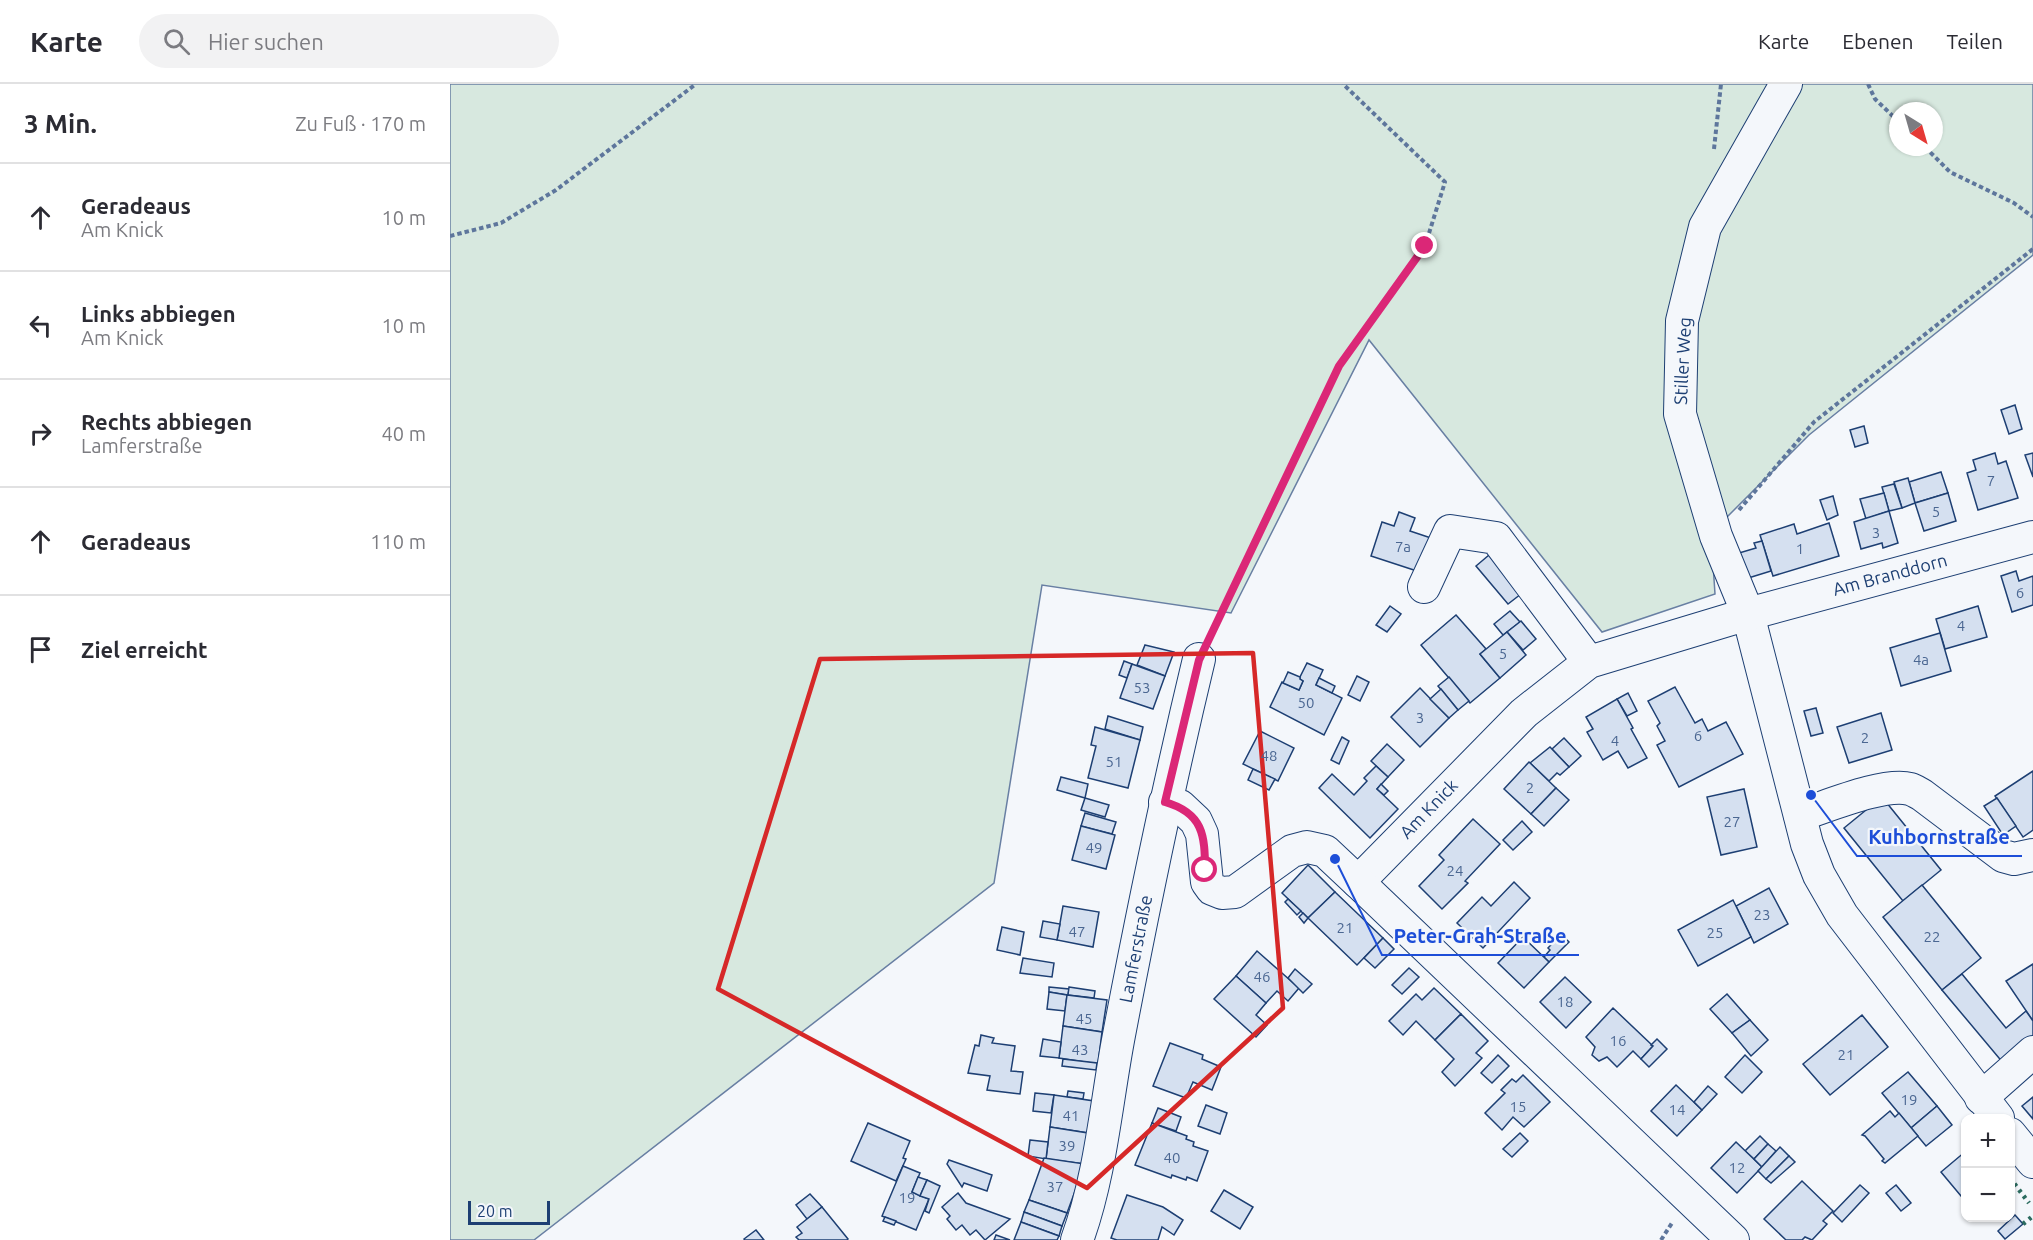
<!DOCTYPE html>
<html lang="de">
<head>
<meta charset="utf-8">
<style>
  :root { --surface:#fff; --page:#f2f2f3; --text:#2b2b33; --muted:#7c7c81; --line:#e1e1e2 }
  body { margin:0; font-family:Ubuntu,sans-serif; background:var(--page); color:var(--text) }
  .controls { position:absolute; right:18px; bottom:18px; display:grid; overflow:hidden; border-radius:12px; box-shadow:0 2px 4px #0004 }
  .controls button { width:54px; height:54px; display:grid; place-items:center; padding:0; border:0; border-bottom:2px solid var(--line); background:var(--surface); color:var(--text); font:30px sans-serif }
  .compass { position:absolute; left:1439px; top:18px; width:54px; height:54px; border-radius:50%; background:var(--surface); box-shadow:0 2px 4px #0004; rotate:143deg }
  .scale { position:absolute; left:18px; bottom:15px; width:82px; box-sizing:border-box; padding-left:6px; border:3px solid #1d3f73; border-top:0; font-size:16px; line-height:21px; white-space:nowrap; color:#1d3f73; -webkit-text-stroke:4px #f4f7fb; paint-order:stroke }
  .stop { position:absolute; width:18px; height:18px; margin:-14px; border:4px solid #db2777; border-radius:50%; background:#fff }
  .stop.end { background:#db2777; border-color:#fff; box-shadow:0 2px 6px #0008 }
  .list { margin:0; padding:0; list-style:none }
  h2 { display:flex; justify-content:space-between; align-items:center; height:78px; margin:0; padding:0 24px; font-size:26px }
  h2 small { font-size:20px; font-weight:400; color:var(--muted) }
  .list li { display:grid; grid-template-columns:39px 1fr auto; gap:18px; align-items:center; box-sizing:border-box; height:108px; padding:0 24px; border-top:2px solid var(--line) }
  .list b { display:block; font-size:22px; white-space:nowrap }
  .list p { margin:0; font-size:20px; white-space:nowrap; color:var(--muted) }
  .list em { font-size:20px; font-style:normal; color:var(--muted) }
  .icon { flex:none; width:33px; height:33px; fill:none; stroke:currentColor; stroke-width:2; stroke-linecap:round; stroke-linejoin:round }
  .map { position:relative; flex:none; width:1583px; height:1156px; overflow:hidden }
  header { display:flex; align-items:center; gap:36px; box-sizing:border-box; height:84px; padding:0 30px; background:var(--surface); border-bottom:2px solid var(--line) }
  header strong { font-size:28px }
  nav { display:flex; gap:33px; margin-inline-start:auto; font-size:21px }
  .search { width:420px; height:54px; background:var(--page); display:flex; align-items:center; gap:15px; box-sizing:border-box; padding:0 21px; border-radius:33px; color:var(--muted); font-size:22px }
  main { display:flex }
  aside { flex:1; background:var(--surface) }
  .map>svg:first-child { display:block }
  .green { fill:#d7e8df; stroke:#687fa3; stroke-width:1.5; fill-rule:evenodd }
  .building { fill:#d5e0f0; stroke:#1d3f73; stroke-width:1.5 }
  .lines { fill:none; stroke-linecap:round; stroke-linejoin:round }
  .minor-casing { stroke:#1d3f73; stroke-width:34 }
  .path { stroke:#5e769c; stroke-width:4; stroke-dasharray:4.5 3; stroke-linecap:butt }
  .minor { stroke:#f4f7fb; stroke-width:32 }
  .hedge { stroke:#2c6c60; stroke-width:4.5; stroke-dasharray:3 4.5; stroke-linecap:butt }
  .route { stroke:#db2777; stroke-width:8 }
  .marked { fill:none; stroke:#d62828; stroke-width:4.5; stroke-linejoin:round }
  .labels { text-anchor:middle; stroke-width:4.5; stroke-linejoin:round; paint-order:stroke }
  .number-label { font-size:15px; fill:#4b6792 }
  .street-label { font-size:18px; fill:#1d3f73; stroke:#f4f7fb }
  .leader { fill:none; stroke:#1d4ed8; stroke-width:2 }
  .callout-dot { fill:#1d4ed8; stroke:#f4f7fb; stroke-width:2 }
  .callout-label { font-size:20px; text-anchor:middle; font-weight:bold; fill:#1d4ed8; stroke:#f4f7fb; stroke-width:4.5; stroke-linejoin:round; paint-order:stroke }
</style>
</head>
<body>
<header>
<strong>Karte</strong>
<div class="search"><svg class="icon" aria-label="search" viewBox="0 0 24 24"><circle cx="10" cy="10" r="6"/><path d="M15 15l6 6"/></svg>Hier suchen</div>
<nav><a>Karte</a><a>Ebenen</a><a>Teilen</a></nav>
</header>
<main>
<aside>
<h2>3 Min.<small>Zu Fuß · 170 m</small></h2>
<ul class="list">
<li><svg class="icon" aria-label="ahead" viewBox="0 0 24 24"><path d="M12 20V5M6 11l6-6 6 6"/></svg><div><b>Geradeaus</b><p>Am Knick</p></div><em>10 m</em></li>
<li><svg class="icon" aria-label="left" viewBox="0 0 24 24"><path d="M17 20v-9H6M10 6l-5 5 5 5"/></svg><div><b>Links abbiegen</b><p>Am Knick</p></div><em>10 m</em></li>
<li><svg class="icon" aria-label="right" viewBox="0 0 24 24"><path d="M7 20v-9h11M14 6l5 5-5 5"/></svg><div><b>Rechts abbiegen</b><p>Lamferstraße</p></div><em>40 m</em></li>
<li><svg class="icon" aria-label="ahead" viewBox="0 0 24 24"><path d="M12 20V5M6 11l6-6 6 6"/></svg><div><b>Geradeaus</b></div><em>110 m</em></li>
<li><svg class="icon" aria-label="arrive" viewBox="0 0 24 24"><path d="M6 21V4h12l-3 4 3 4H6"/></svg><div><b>Ziel erreicht</b></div></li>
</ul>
</aside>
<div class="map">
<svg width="1583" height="1156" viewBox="0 0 1583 1156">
  <rect width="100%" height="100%" fill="#f4f7fb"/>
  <path class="green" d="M0,0H1583V171L1359,351L1261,449L1265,510L1152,548L919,256L781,529L592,501L544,799L84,1156H0ZM1448,27H1484V63H1448Z"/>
  <g class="building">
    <polygon points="1565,321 1572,345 1559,350 1551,326"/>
    <polygon points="1414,342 1418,359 1405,363 1400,346"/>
    <polygon points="1545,369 1548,380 1556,377 1568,414 1528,426 1517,389 1526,386 1523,376"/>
    <polygon points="1583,369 1583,393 1575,371"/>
    <polygon points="1491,388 1498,409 1465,419 1459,398"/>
    <polygon points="1458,394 1465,419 1452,424 1444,398"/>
    <polygon points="1444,400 1452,424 1439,427 1432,403"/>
    <polygon points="1434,409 1439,427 1416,435 1410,415"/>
    <polygon points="1498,409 1506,437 1474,447 1465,419"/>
    <polygon points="1383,412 1388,431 1377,436 1370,416"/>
    <polygon points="1439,427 1448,459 1433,464 1432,459 1411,465 1404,438"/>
    <polygon points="949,428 965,434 960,447 984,455 973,489 921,472 932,438 944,442"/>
    <polygon points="1379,439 1389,472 1323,492 1310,451 1344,440 1347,450"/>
    <polygon points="1312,457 1321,487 1295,495 1289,469 1306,464 1304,459"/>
    <polygon points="1039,471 1071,510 1058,520 1026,482"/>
    <polygon points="1566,487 1569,497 1583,492 1583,521 1562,528 1551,492"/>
    <polygon points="940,522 951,530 937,548 926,541"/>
    <polygon points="1528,522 1537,553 1495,565 1486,535"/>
    <polygon points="1060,527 1070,538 1053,551 1044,540"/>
    <polygon points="1006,531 1036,565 1030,570 1050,594 1020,619 971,561"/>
    <polygon points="1071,537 1086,555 1073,566 1057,548"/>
    <polygon points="1057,548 1076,571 1050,594 1030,570"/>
    <polygon points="1490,549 1501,587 1451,602 1440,564"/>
    <polygon points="695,561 724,568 715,592 687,581"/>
    <polygon points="674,577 682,580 677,594 669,591"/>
    <polygon points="857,579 873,586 866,601 892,614 874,651 820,623 832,598 849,606 853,597 850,595 850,593"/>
    <polygon points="682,580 715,592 703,625 670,614"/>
    <polygon points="838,588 850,593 850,595 853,597 849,606 833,599"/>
    <polygon points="907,592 919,598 910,617 898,611"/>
    <polygon points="999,593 1019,617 1008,626 988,602"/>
    <polygon points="869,594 885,602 882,609 866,601"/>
    <polygon points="1225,603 1245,639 1252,635 1258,647 1276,638 1293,670 1229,703 1207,661 1215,657 1207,642 1210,639 1198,617"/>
    <polygon points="970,604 999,634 970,663 941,633"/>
    <polygon points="991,605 1008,626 999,634 980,615"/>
    <polygon points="1178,609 1187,627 1177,632 1167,615"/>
    <polygon points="1167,615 1183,644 1181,645 1197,674 1178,684 1168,667 1153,676 1137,648 1143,645 1136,633"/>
    <polygon points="1366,624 1373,649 1361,652 1354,627"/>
    <polygon points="1431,629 1442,666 1399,679 1387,643"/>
    <polygon points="658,632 693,643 690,656 655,645"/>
    <polygon points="645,643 690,656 678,704 638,694 646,662 641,661"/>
    <polygon points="810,647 844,664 828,697 793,680"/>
    <polygon points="892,653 899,657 889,680 881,676"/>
    <polygon points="1114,654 1131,672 1119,683 1102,665"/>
    <polygon points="937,660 954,676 938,693 921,677"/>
    <polygon points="1100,663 1119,683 1110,691 1107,689 1099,697 1080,679"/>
    <polygon points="1079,678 1106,704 1081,730 1054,705"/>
    <polygon points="926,682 938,693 927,705 948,725 920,754 869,704 882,690 904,711 917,697 914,694"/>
    <polygon points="803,685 825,695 819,706 798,696"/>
    <polygon points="1583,687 1583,746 1573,753 1545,712"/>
    <polygon points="611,693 638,700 635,714 607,706"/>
    <polygon points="931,700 938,707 934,711 927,705"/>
    <polygon points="1106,704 1119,716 1094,742 1081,730"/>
    <polygon points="1294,705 1307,763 1271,771 1257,713"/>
    <polygon points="1432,713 1491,786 1453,817 1394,744"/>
    <polygon points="635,714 659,721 655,733 631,726"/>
    <polygon points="1547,714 1566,742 1553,751 1534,722"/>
    <polygon points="635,729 666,738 662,750 631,742"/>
    <polygon points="1023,735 1050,760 1015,797 1018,799 992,825 969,802 994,776 989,771"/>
    <polygon points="1072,737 1082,748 1063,766 1053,756"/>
    <polygon points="631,742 665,751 656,785 622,776"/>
    <polygon points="858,781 885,808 858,834 832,809"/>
    <polygon points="1064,798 1080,814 1033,864 1007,839 1032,813 1041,822"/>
    <polygon points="1472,801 1531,874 1492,906 1433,833"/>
    <polygon points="1319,804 1338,840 1304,859 1286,822"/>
    <polygon points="885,808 933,854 907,881 858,834"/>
    <polygon points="838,815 851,827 847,831 835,818"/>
    <polygon points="1283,816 1301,853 1248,882 1228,846"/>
    <polygon points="613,822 649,828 643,863 607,856"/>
    <polygon points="853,829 858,834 854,839 849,833"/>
    <polygon points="593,837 610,840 607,856 590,853"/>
    <polygon points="552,843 574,848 570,871 547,866"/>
    <polygon points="1111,850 1119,858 1099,878 1094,873 1100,866 1098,864"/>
    <polygon points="1073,853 1099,878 1074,904 1048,879"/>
    <polygon points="933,854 944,865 925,884 914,874"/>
    <polygon points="807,867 849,904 838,917 827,907 816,919 786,892"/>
    <polygon points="573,874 604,879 602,893 570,889"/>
    <polygon points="1583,880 1583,937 1556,897"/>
    <polygon points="959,884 969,893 952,910 942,901"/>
    <polygon points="845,885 862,900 853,909 838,894"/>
    <polygon points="1512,890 1556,944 1576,927 1583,937 1583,957 1554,980 1492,906"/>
    <polygon points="786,892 816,919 806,931 817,941 806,953 764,915"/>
    <polygon points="1115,893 1141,918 1116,944 1090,918"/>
    <polygon points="599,903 619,905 618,911 599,908"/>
    <polygon points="619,903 645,907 644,914 618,911"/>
    <polygon points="984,904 1011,930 985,956 966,937 953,951 939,937 966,910 972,916"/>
    <polygon points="599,908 617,911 615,927 597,925"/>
    <polygon points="1277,910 1300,936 1282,949 1260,925"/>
    <polygon points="617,911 657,916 652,948 613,942"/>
    <polygon points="1163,924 1203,962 1191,975 1183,967 1167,983 1157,973 1149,977 1142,971 1145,963 1136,953"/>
    <polygon points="1011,930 1038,957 1026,969 1032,974 1005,1002 992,988 1004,975 985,956"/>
    <polygon points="1412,931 1438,963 1380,1011 1353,980"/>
    <polygon points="1300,936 1318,956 1301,972 1282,949"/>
    <polygon points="613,942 652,948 648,980 609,974"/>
    <polygon points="531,951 544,954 542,959 565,962 561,987 573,988 570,1010 537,1006 540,992 518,989 525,961 529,962"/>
    <polygon points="593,955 611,958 609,974 590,972"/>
    <polygon points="1207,955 1217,965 1199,983 1191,975 1203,962 1201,961"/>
    <polygon points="720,959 753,971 752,975 771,983 762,1006 743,998 736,1014 703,1002"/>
    <polygon points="1048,971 1059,982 1042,999 1031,989"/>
    <polygon points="1295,971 1312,988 1292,1009 1275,993"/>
    <polygon points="613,975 647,979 646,986 612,982"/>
    <polygon points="1458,988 1487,1022 1461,1044 1432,1009"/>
    <polygon points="1073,991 1100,1018 1074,1043 1063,1033 1052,1046 1035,1029 1055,1009 1051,1006 1062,995 1066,998"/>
    <polygon points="1226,1001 1252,1026 1227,1052 1201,1027"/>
    <polygon points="1258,1002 1267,1010 1252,1026 1244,1018"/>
    <polygon points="618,1007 634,1009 633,1015 617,1013"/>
    <polygon points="585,1009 604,1011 601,1029 583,1027"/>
    <polygon points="604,1011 644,1017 638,1049 600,1043"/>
    <polygon points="1583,1013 1583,1035 1572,1022"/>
    <polygon points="756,1021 777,1029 770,1050 748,1042"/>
    <polygon points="1487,1022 1502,1041 1476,1062 1461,1044"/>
    <polygon points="708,1024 731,1033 726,1047 702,1039"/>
    <polygon points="1440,1027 1445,1033 1449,1029 1468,1052 1435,1079 1432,1077 1434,1075 1415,1052 1412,1051"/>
    <polygon points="418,1039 460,1057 453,1074 456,1075 446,1097 401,1077"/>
    <polygon points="702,1039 737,1052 736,1055 744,1058 743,1062 758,1067 747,1097 737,1093 736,1096 722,1091 721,1094 685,1081"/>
    <polygon points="600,1043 638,1049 635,1080 596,1075"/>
    <polygon points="1070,1049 1078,1057 1062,1073 1053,1065"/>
    <polygon points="1310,1052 1318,1060 1304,1075 1295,1067"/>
    <polygon points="580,1056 598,1058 596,1075 578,1072"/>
    <polygon points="1286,1058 1312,1083 1287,1109 1261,1084"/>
    <polygon points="1318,1060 1326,1067 1312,1083 1304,1075"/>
    <polygon points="1330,1063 1339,1072 1316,1095 1308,1087"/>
    <polygon points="1516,1067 1516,1118 1491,1088"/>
    <polygon points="1339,1072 1345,1078 1321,1099 1316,1095"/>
    <polygon points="594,1074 635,1080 617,1129 579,1116"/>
    <polygon points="499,1076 542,1091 537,1107 514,1099 512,1103 497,1080"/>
    <polygon points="453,1082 470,1089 462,1108 479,1115 466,1146 432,1132"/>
    <polygon points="468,1093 477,1096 470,1112 462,1108"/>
    <polygon points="477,1096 490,1102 479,1129 475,1127 479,1115 470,1112"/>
    <polygon points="1352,1097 1383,1127 1373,1137 1377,1140 1362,1156 1355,1153 1352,1156 1336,1156 1314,1135"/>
    <polygon points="1410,1101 1419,1109 1392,1138 1383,1129"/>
    <polygon points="1446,1101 1461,1119 1451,1127 1436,1109"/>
    <polygon points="774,1106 803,1123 790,1145 761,1127"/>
    <polygon points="508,1109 516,1119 560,1135 535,1156 526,1146 520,1151 512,1141 506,1146 497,1135 500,1132 492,1123"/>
    <polygon points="360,1110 372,1123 357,1135 346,1121"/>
    <polygon points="677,1111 713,1123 733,1136 724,1151 712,1143 708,1156 667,1156 661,1154"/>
    <polygon points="579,1116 617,1129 612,1142 574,1128"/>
    <polygon points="372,1123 398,1155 397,1156 349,1156 346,1153 352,1149 347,1143"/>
    <polygon points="574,1128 612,1142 609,1152 571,1138"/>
    <polygon points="1565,1131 1573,1140 1555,1155 1548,1147"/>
    <polygon points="435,1133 446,1137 444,1141 433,1137"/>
    <polygon points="571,1138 609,1152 607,1156 564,1156"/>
    <polygon points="306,1146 314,1156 295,1156 294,1155"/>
    <polygon points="546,1151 560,1156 544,1156"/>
  </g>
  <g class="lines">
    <g class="minor-casing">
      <g id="minor">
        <polyline points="1336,0 1255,143 1232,237 1230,330 1266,452 1298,530 1357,760 1369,791 1392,831 1548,1034"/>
        <polyline points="974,503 1000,447 1046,454 1139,578"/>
        <polyline points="715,718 730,722 746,737 752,750 757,798 762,805 772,809 785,808 842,767 857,763 875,767 908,798 1074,629 1139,578 1298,530 1583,453"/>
        <path d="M1350,731C1376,723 1434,698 1460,705C1464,706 1468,709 1472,711L1553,772L1564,775L1583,771"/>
        <polyline points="908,798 1283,1156"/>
        <polyline points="1531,1014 1583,968"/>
        <polyline points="1560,1050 1583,1078"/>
        <path d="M627,1156C651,1090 656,1019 669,951C693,825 719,700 749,575"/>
      </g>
    </g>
    <g class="path">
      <polyline points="1418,0 1425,15 1448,37"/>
      <polyline points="1475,63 1500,88 1564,119 1583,133"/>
      <polyline points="1264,65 1271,0"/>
      <polyline points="0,152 51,139 106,106 246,0"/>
      <polyline points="1289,426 1364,338 1583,165"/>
      <polyline points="762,550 889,283 975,162 995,98 893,0"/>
      <polyline points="1211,1156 1222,1139"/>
    </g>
    <use href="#minor" class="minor"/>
    <g class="hedge">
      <polyline points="1560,1094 1579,1119"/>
      <polyline points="1573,1140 1583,1132"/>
    </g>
  </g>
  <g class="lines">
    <path class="route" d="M755,786C755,751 753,729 715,718L749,576L889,282L975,162"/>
  </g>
  <path class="marked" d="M803,569L833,924L637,1104L268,905L370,575Z"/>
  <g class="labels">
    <g class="number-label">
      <text x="1541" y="402">7</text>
      <text x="1486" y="433">5</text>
      <text x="1426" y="454">3</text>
      <text x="953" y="468">7a</text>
      <text x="1350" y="470">1</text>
      <text x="1570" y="514">6</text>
      <text x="1511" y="547">4</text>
      <text x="1053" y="575">5</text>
      <text x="1471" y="581">4a</text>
      <text x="692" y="609">53</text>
      <text x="856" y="624">50</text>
      <text x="970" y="639">3</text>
      <text x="1248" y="657">6</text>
      <text x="1415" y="659">2</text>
      <text x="1165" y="662">4</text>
      <text x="819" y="677">48</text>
      <text x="664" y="683">51</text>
      <text x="1080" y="709">2</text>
      <text x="1282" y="743">27</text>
      <text x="644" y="769">49</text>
      <text x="1005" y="792">24</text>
      <text x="1312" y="836">23</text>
      <text x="895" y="849">21</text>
      <text x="627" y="853">47</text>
      <text x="1265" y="854">25</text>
      <text x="1482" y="858">22</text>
      <text x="812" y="898">46</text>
      <text x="1115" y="923">18</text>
      <text x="634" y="940">45</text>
      <text x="1168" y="962">16</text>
      <text x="630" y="971">43</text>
      <text x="1396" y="976">21</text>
      <text x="1459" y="1021">19</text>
      <text x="1068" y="1028">15</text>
      <text x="1227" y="1031">14</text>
      <text x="621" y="1037">41</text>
      <text x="617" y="1067">39</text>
      <text x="722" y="1079">40</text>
      <text x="1287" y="1089">12</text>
      <text x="605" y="1108">37</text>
      <text x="457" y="1119">19</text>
    </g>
    <g class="street-label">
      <text transform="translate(1233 277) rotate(-87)" y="6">Stiller Weg</text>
      <text transform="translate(1440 491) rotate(-15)" y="6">Am Branddorn</text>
      <text transform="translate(979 725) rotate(-46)" y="6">Am Knick</text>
      <text transform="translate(686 865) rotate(-79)" y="6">Lamferstraße</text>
    </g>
  </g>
  <path class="leader" d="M1361 711L1407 772H1572M885 775L932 871H1129"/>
  <g class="callout-dot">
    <circle cx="1361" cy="711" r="6"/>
    <circle cx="885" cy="775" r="6"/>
  </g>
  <g class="callout-label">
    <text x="1489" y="760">Kuhbornstraße</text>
    <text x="1030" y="859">Peter-Grah-Straße</text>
  </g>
</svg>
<div class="controls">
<button>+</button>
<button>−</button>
</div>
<svg class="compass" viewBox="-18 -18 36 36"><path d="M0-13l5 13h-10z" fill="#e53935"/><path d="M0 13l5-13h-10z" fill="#7c7c81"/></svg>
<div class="scale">20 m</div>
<div class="stop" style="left:755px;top:786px"></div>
<div class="stop end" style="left:975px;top:162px"></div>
</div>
</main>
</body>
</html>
